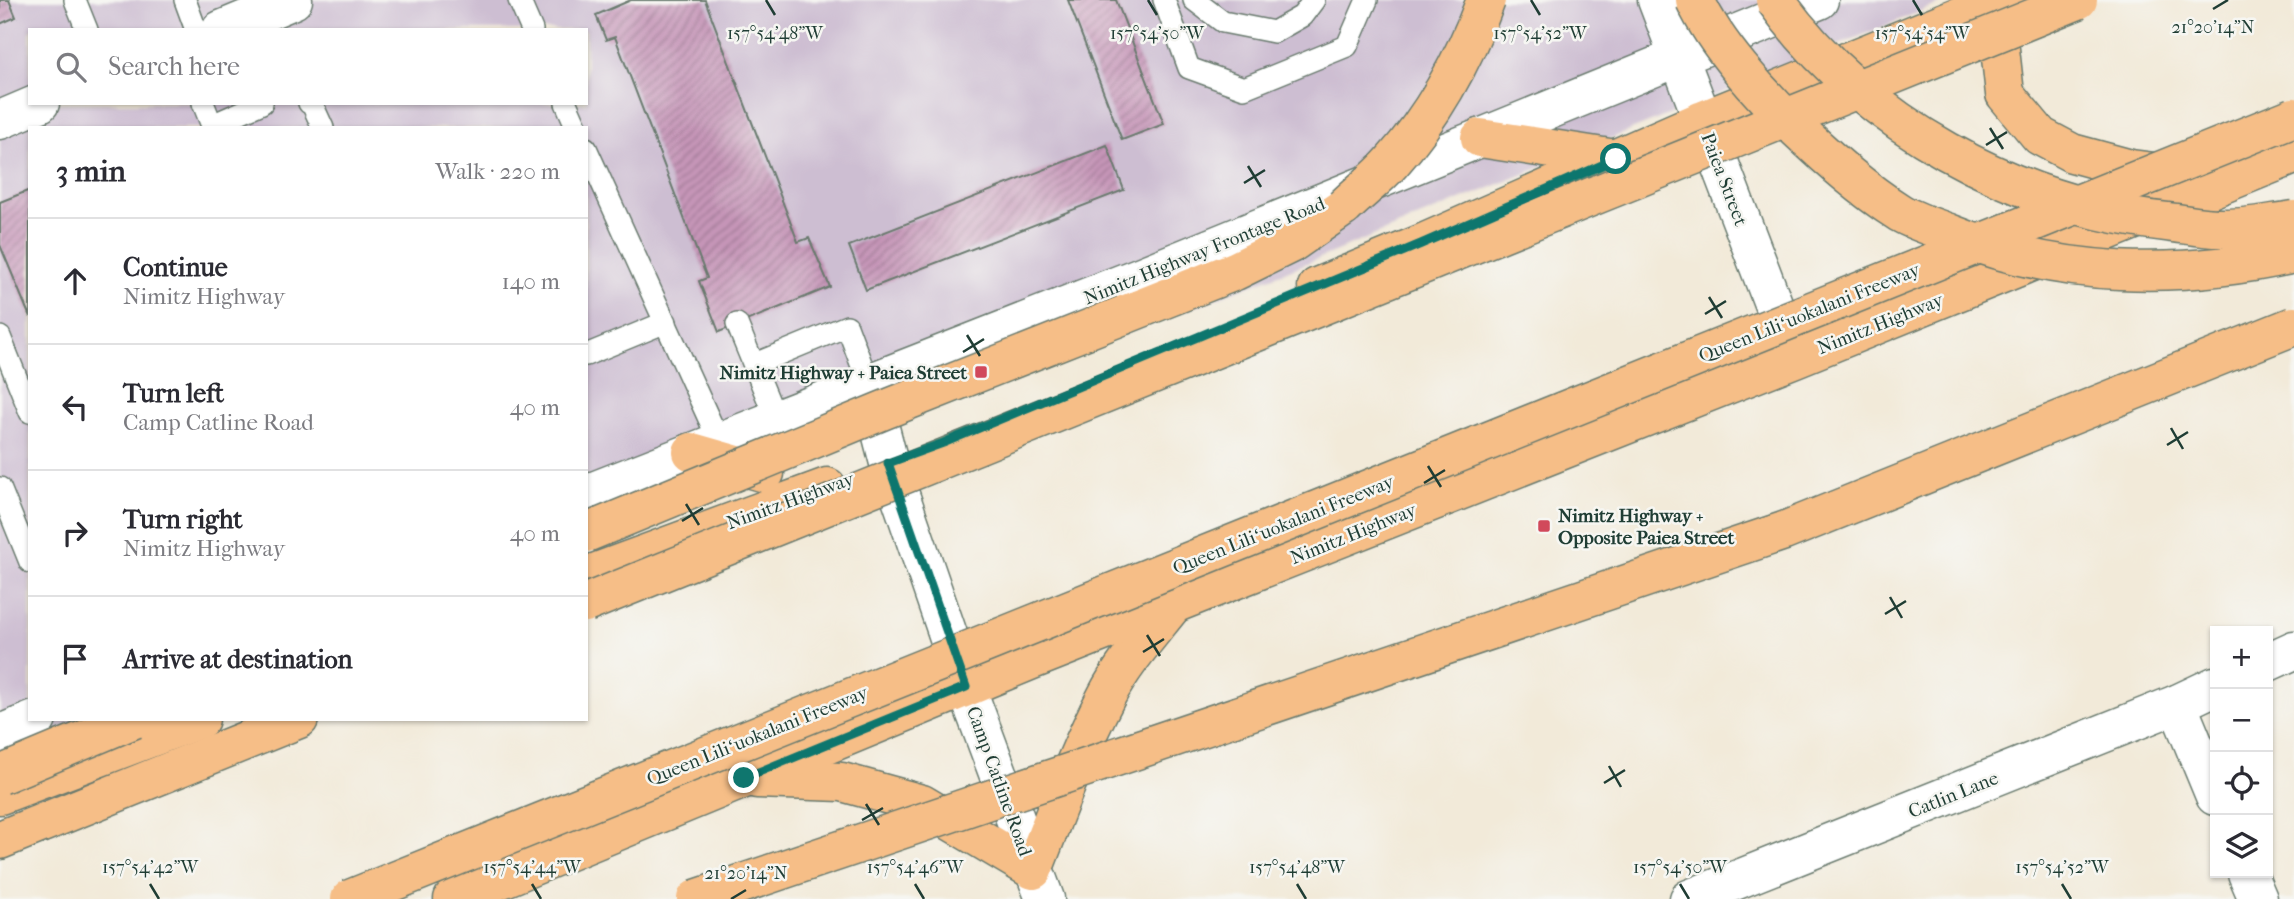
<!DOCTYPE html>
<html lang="en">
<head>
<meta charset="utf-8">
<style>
  :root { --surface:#fff; --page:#f7f7f7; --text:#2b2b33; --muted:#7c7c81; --line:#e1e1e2 }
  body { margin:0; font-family:"IM FELL French Canon",serif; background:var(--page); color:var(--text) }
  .controls { position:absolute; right:21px; bottom:21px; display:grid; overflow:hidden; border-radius:0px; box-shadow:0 2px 5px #0004 }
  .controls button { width:63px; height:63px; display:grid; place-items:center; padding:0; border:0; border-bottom:2px solid var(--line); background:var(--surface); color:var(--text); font:35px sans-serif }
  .stop { position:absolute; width:21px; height:21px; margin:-16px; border:5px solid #0f766e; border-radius:50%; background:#fff }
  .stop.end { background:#0f766e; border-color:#fff; box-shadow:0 2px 7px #0008 }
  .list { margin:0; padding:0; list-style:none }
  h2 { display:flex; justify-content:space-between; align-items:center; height:91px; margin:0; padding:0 28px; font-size:30px }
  h2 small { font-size:23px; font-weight:400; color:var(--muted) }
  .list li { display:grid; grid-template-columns:46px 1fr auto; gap:21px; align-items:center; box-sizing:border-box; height:126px; padding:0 28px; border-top:2px solid var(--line) }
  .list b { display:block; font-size:26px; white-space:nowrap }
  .list p { margin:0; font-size:23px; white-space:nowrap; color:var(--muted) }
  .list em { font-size:23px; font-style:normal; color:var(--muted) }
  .icon { flex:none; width:38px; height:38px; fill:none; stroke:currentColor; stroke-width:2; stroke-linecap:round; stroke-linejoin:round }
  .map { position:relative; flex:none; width:2294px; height:899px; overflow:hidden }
  .search { position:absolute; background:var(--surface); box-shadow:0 2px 5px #0004; left:28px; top:28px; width:560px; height:77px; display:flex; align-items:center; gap:18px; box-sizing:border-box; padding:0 24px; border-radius:0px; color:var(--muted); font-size:26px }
  .panel { position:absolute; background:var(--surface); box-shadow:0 2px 5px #0004; left:28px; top:126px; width:560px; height:595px; border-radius:0px }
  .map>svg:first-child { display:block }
  .industrial { fill:#cdbed2; fill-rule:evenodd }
  .building { fill:url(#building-hatch) }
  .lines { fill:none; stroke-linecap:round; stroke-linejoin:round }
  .lane-casing { stroke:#697a6e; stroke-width:24 }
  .street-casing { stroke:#697a6e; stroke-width:41 }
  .primary-casing { stroke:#697a6e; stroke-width:41 }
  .highway-casing { stroke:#697a6e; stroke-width:41 }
  .lane { stroke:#fff; stroke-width:21 }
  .street { stroke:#fff; stroke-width:38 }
  .primary { stroke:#f6be87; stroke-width:38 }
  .highway { stroke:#f6be87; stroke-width:38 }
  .highway-bridge-casing { stroke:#697a6e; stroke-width:41; stroke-linecap:butt }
  .highway-bridge { stroke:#f6be87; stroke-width:38 }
  .route { stroke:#0f766e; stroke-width:9 }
  .ticks { fill:none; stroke:#1f3d34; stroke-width:2.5 }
  .poi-dot { fill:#d1495b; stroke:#f6f6f2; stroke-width:2.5 }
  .labels { text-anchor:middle; stroke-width:5; stroke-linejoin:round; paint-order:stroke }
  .street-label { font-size:19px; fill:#1f3d34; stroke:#f6f6f2 }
  .poi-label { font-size:19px; font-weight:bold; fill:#1f3d34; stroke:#f6f6f2; text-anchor:end }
  .ticks-label { font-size:18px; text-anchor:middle; fill:#1f3d34; stroke:#f6f6f2; stroke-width:5; stroke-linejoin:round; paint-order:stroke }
</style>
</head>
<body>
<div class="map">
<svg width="2294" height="899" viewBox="0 0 2294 899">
  <defs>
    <pattern id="building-hatch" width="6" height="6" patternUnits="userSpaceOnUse" patternTransform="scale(1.75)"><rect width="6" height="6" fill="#c695b8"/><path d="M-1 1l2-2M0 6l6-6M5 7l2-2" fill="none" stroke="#a07b96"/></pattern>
  </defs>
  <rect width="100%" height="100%" fill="#f6f6f2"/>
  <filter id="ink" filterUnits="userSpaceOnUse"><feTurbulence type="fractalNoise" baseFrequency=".0143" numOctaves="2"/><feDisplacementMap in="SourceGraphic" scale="14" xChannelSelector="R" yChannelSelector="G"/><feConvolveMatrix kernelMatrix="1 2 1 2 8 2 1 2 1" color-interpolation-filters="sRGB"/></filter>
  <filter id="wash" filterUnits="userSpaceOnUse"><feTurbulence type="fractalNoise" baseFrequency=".00686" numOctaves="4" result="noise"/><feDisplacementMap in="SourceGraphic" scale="28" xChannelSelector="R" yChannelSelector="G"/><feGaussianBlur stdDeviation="1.57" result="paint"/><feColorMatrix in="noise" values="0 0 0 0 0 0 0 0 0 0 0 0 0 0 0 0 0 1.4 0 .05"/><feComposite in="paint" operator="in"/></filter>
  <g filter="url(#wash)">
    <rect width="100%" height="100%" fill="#f2ead9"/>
    <path class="industrial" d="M0,0H1948L1307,263L586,544V128H30V719H139L0,774ZM30,30H586V103H30Z"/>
    <g id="blocks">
      <g class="building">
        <polygon points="0,0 9,0 16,17 0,24"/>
        <polygon points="631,0 705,0 798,242 809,238 830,287 719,332 699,281 707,278 615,37 606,40 596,15"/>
        <polygon points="1068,0 1116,0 1164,124 1122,140"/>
        <polygon points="1107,145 1124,190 866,290 849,246"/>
        <polygon points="30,190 30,317 0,245 0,202"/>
      </g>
    </g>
  </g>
  <g filter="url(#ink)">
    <use href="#blocks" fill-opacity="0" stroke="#697a6e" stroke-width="2"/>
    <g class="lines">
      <g class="lane-casing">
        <g id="lane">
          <polyline points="75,0 87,30"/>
          <polyline points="185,0 196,30"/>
          <polyline points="519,0 532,30"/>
          <polyline points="1164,0 1189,68 1244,88 1347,46 1367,0"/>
          <polyline points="1194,0 1223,22 1274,32 1302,16 1314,0"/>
          <polyline points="203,103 213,128"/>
          <polyline points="309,103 312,104 323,128"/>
          <polyline points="566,103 577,128"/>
          <polyline points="212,125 262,103"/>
          <polyline points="586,148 719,441"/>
          <polyline points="737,324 776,419"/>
          <polyline points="0,337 30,412"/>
          <polyline points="586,355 666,322"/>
          <polyline points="755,364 847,326 868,382"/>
          <polyline points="0,488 30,562"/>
        </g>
      </g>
      <g class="street-casing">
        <g id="street">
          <polyline points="1657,0 1792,353"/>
          <polyline points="221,30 293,0"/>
          <polyline points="0,120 40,103"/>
          <polyline points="868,382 889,463 966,687 1045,899"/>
          <polyline points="586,494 1139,277 1819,0"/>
          <polyline points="2268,662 2294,650"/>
          <polyline points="2177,704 2215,796"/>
          <polyline points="0,734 37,719"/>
          <polyline points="2247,873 2258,899"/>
          <polyline points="1689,899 2177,704 2215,686"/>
        </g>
      </g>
      <g class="primary-casing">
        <g id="primary">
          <polyline points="2020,7 2010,16 1999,40 2005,94 2040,136 2072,153 2131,169 2170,174"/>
          <polyline points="1480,138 1616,159"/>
          <polyline points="1317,287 1421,244 1703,120 1999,0"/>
          <polyline points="692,452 765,473"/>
          <polyline points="586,576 827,487"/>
          <path d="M757,779L842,782L922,804L1033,870C1056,812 1077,752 1106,697C1123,664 1149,635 1172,606"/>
          <polyline points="0,795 200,719"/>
          <polyline points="453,899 1032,660 1795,358 2294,155"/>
        </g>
      </g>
      <g class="highway-casing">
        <g id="highway">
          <polyline points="1124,315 1235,271 1292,243 1344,207"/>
          <polyline points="0,840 299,719"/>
        </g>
      </g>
      <use href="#lane" class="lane"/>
      <use href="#street" class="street"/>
      <use href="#primary" class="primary"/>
      <use href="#highway" class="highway"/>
      <g class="highway-bridge-casing">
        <g id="highway-bridge">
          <path d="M1695,0C1715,44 1761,95 1797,129C1829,159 1862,189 1900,213C1914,221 1933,227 1949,233C2059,278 2179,280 2294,254"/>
          <path d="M1775,0C1864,124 2016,206 2167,222C2186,224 2206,229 2225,228C2248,228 2271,223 2294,220"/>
          <path d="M1344,207C1359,192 1377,179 1391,163C1434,115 1464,60 1486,0"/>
          <polyline points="586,533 884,410 1124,315"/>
          <polyline points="586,603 2078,0"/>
          <polyline points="0,775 134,719"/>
          <polyline points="350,899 2294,117"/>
          <polyline points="696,899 1784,531 2294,326"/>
        </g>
      </g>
      <use href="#highway-bridge" class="highway-bridge"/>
    </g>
  </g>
  <g class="lines" filter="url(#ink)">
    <polyline class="route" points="744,778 966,687 888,463 943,443 1421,244 1616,159"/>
  </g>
  <path class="ticks" d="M766,0L775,15M1148,0L1157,15M1531,0L1540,15M1913,0L1922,15M2213,9L2228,0M1990,128L2003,149M1986,145L2007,132M1248,166L1261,187M1244,183L1265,170M1709,297L1722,318M1705,314L1726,301M967,335L980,356M963,352L984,339M2171,428L2183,449M2167,445L2188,432M1428,466L1441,487M1424,483L1445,470M686,504L699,525M682,521L703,508M1890,597L1902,618M1885,614L1906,601M1147,635L1160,656M1143,652L1164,639M1609,766L1621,787M1604,783L1625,770M866,804L879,825M862,820L883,808M150,884L159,899M532,884L541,899M915,884L924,899M1297,884L1306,899M1680,884L1689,899M2062,884L2071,899M731,899L746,890"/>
  <g class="poi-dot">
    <rect x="974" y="365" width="14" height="14" rx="3.5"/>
    <rect x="1537" y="519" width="14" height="14" rx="3.5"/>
  </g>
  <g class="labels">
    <g class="street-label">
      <text transform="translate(1725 179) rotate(69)" y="7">Paiea Street</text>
      <text transform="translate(1204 250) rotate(-22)" y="7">Nimitz Highway Frontage Road</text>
      <text transform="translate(1809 312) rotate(-22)" y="7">Queen Liliʻuokalani Freeway</text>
      <text transform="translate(1880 323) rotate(-22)" y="7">Nimitz Highway</text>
      <text transform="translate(790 500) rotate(-20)" y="7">Nimitz Highway</text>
      <text transform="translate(1283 524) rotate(-22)" y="7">Queen Liliʻuokalani Freeway</text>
      <text transform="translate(1353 533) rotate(-22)" y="7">Nimitz Highway</text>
      <text transform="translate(757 735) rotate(-22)" y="7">Queen Liliʻuokalani Freeway</text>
      <text transform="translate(1000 781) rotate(70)" y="7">Camp Catline Road</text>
      <text transform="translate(1953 794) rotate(-22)" y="7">Catlin Lane</text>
    </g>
    <g class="poi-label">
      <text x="967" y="379">Nimitz Highway + Paiea Street</text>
      <text x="1558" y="522" text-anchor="start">Nimitz Highway +<tspan x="1558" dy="22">Opposite Paiea Street</tspan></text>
    </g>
  </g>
  <g class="ticks-label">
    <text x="2213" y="33">21°20'14"N</text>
    <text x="775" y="39">157°54'48"W</text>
    <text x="1157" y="39">157°54'50"W</text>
    <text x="1540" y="39">157°54'52"W</text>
    <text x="1922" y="39">157°54'54"W</text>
    <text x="150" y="873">157°54'42"W</text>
    <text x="532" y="873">157°54'44"W</text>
    <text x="915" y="873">157°54'46"W</text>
    <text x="1297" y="873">157°54'48"W</text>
    <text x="1680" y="873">157°54'50"W</text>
    <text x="2062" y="873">157°54'52"W</text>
    <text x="746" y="879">21°20'14"N</text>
  </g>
</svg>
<div class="controls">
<button>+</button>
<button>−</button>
<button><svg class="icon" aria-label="locate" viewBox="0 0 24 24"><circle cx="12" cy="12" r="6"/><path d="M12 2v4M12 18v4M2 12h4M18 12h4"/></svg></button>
<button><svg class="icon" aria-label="layers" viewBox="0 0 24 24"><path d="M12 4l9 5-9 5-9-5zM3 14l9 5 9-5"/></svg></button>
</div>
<div class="stop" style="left:1616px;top:159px"></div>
<div class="stop end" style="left:744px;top:778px"></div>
<div class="search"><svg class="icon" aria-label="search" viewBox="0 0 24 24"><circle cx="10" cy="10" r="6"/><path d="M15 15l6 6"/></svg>Search here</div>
<section class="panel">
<h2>3 min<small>Walk · 220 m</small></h2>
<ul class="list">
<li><svg class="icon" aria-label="ahead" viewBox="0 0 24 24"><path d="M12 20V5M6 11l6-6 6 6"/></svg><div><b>Continue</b><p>Nimitz Highway</p></div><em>140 m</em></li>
<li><svg class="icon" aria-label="left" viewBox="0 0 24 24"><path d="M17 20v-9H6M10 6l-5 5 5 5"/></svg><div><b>Turn left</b><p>Camp Catline Road</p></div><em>40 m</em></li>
<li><svg class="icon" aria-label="right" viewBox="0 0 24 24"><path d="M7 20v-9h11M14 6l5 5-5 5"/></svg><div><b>Turn right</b><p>Nimitz Highway</p></div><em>40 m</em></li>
<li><svg class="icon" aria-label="arrive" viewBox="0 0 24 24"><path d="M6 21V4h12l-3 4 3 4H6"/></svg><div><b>Arrive at destination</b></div></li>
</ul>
</section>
</div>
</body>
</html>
